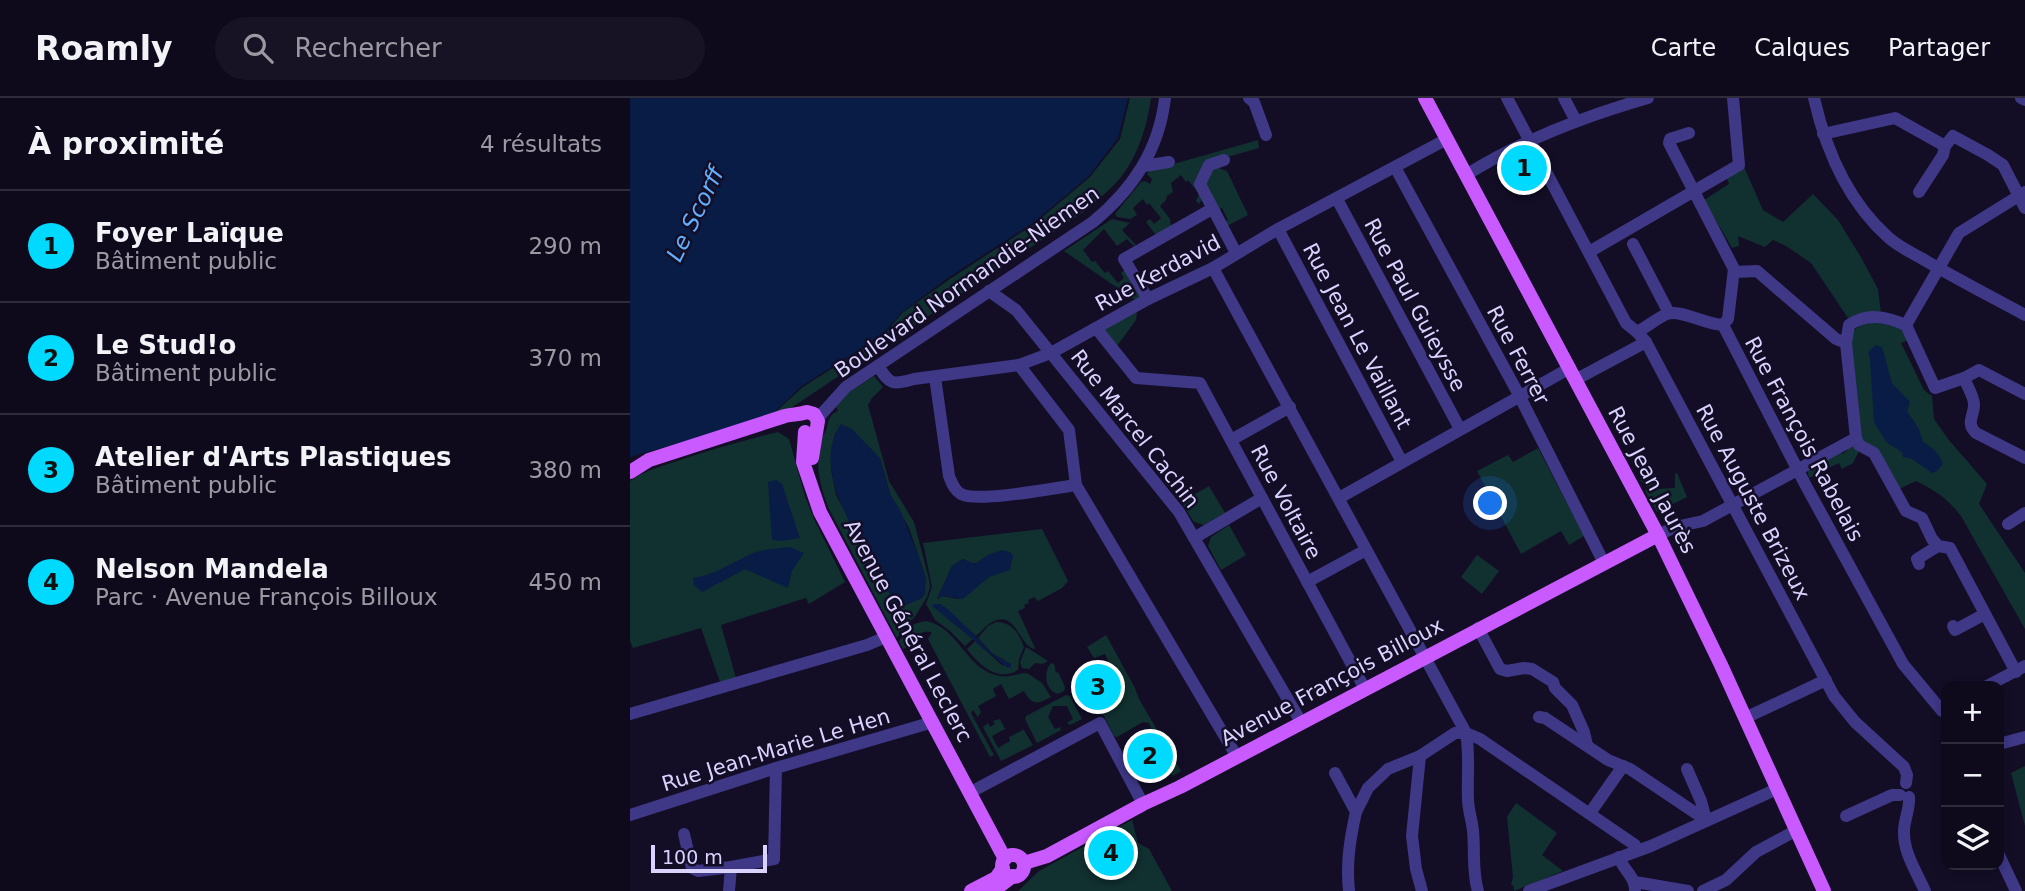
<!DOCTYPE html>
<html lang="fr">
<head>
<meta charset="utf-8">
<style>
  :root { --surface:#0e0a1c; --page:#171325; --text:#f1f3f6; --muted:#9b9aa3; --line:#2e2b3b; --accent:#00dafe }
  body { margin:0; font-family:"DejaVu Sans",sans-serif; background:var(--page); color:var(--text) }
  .controls { position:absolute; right:21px; bottom:21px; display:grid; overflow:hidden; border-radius:14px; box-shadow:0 4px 10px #0003 }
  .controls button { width:63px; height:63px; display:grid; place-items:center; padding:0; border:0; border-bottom:2px solid var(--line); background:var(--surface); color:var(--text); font:35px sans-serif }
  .scale { position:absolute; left:21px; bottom:18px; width:116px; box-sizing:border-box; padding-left:7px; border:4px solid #dad3ff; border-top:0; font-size:19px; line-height:24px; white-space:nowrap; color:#dad3ff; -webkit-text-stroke:5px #130e26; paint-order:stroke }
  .you { position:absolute; left:861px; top:406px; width:24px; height:24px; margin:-18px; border:5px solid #fff; border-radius:50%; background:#1a73e8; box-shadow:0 0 0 10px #1a73e833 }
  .badge { display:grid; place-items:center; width:46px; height:46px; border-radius:50%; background:var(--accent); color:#111; font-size:23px; font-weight:700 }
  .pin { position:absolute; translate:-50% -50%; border:4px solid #fff; box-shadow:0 2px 7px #0006 }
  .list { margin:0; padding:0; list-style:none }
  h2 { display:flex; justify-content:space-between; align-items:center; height:91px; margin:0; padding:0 28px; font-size:30px }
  h2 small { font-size:23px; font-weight:400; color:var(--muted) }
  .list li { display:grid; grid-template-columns:46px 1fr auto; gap:21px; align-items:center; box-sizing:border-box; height:112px; padding:0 28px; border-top:2px solid var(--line) }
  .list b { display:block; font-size:26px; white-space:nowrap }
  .list p { margin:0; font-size:23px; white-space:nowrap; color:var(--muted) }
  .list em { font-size:23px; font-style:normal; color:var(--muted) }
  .icon { flex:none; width:38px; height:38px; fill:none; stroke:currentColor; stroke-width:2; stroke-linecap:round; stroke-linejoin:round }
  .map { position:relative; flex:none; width:1395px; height:793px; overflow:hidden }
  header { display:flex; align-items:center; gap:42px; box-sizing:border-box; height:98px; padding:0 35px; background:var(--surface); border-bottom:2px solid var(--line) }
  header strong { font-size:33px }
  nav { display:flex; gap:38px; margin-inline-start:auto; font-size:24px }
  .search { width:490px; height:63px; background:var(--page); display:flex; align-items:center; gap:18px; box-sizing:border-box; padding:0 24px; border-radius:38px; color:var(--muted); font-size:26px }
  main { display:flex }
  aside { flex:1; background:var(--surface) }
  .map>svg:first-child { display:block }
  .green { fill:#113030; fill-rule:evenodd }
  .water { fill:#081c45 }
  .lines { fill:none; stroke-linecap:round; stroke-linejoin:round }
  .minor { stroke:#3e3886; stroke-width:12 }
  .major { stroke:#c95aff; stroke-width:14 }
  .labels { text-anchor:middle; stroke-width:5; stroke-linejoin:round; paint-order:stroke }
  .street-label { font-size:21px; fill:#dad3ff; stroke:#130e26 }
  .water-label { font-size:23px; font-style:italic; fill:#61afff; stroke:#130e26 }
</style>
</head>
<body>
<header>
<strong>Roamly</strong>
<div class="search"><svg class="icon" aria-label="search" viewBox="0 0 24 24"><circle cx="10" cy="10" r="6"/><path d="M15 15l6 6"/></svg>Rechercher</div>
<nav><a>Carte</a><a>Calques</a><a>Partager</a></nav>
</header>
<main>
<aside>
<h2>À proximité<small>4 résultats</small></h2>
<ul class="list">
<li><span class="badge">1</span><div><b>Foyer Laïque</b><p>Bâtiment public</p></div><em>290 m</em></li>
<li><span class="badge">2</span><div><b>Le Stud!o</b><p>Bâtiment public</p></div><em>370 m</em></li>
<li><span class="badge">3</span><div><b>Atelier d'Arts Plastiques</b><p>Bâtiment public</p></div><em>380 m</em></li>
<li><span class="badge">4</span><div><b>Nelson Mandela</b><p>Parc · Avenue François Billoux</p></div><em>450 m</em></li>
</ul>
</aside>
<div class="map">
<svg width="1395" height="793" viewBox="0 0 1395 793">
  <rect width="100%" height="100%" fill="#130e26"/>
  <g class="green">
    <path d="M500,0H521C517,30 506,65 484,87C475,96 465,104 455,113L170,304L152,315L143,316L173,289L253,238L272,215L320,181L404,126L460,79L490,41Z"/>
    <polygon points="628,42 629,50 577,65 573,99 569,106 566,103 569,96 558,82 556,84 551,77 541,85 543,94 537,98 536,102 530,108 540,121 541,128 530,136 525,136 516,124 520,121 524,126 531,120 519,105 517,107 513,101 503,110 507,117 500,121 487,119 485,116 511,84 515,83 520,86 522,81 517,76 521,69 540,67"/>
    <polygon points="583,68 597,73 618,117 595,129 593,125 598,122 592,110 587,112 573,85"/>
    <polygon points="1114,69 1133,112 1153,124 1183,96 1208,122 1232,161 1248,191 1251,215 1220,223 1181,165 1156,148 1143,142 1135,149 1108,138 1109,148 1102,150 1074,102 1099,86 1097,80"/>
    <polygon points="482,121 500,125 492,132 506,147 504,148 497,141 487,148 474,131 453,152 462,164 465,163 475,175 478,173 488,185 494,180 491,175 496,171 512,197 505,202 434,153"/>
    <polygon points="507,213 506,222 487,248 475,235 475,231"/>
    <path d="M1246,224L1272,231L1278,242L1271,245L1294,292L1302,298L1304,321L1318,341L1357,386L1349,406L1395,475V531L1331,418C1317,400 1306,393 1286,383L1269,391L1231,344L1227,294L1220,239C1225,227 1234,226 1246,224Z"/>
    <path d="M244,278L253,289L242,300L238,307L259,383L284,424L299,481L300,489L297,499L284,520L278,525L267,540L199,411C191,391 186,373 189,351C190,343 194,337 197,330C199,321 199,317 208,313L206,309L219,294ZM205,335L250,360L260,396L279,430L289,459L296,481L292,500L270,509L250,478L206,397L201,371Z"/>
    <path d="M148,334L159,341L175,398L184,421L215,484L179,506L176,500L91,527L106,580L90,584L71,530L3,550L0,543V383C12,374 27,370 41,365C76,353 112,343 148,334Z"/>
    <polygon points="1222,347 1230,351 1223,365 1212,371 1209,365 1179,380 1177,371 1208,353 1213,356"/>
    <polygon points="908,350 954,438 939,447 931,433 891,456 847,373 878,357 883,364"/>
    <polygon points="1047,375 1057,399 1027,414 1015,393 1018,390 1010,382 1025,376 1027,391 1045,390 1045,376"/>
    <polygon points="579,388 595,415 574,427 564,424 551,404"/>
    <polygon points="599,427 616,457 591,472 578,448 581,439"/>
    <path d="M412,431L438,483L432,490L408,503L404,499L398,502L399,505L394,507L395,510L388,513L405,550L404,551C388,546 385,508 359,526C355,529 351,534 346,538L310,506H303V508L343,541L335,548L320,533L305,522L296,506L302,489L293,445ZM333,461L341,466L347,465L359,479L328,501L313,498L307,501L322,468Z"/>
    <polygon points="847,457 869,473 852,496 831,479"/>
    <path d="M296,523C329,529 336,573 370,578C380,580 388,575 397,575L412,585L421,599C407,607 402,607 394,593L379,601L371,586L363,591L366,598L348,608L351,614L348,619L343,612L341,615L364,657L360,659L298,541L302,534C290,533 292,534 286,542C283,546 277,549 273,551L269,544C274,531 282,525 296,523Z"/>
    <path d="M366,524C382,524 389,535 394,549L389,561L388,572C368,585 348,566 337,551L345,543L373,568L375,562L363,556L348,540L358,528Z"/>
    <polygon points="476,537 505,590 509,601 551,673 543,678 540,674 542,672 538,666 542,663 532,644 527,646 519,625 513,624 487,639 484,638 473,616 470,617 464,605 475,600 481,601 480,585 484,576 475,556 464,560 457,549"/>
    <polygon points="396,549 418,563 412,566 405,565 399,571 392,570 390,564"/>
    <path d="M421,565L424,566L426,575L428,574L435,589L434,593L428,596C415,592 413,575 421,565Z"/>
    <polygon points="436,597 440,598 452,621 440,627 437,625 443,621 437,608 423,608 418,619 425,631 430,629 431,632 407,645 395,621 396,618"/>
    <polygon points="370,621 375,631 362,638 368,650 380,643 379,639 393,632 392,629 403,647 371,663 353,629 358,625 360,629 365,626 363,623"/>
    <polygon points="1395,668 1395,728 1381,675"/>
    <polygon points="886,705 927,735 912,757 933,773 884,793 884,789 881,786 883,779 877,719"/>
    <polygon points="502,722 508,745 519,751 542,793 388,793 409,773"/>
  </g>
  <g class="water">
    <polygon points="0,0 498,0 488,40 459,78 403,125 319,179 271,215 252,237 172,288 141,317 88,334 0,359"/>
    <path d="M1246,247L1252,249L1262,285L1280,304L1277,313L1289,331L1293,344C1303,350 1309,355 1313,366L1306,374L1302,375L1282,361L1273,359L1272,354L1256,344L1244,324L1240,261L1238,254Z"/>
    <path d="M211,326L222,331L250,360L260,396L270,412L289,459L296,481L295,496L292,500L270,509C258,497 250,478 241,463C220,425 182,368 211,326Z"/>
    <polygon points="146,382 152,386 170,440 150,443 142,442 138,384"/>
    <path d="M160,449L174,455L162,473L158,490L115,471L72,494L64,487L63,480C85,477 101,465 121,456C132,451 147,451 160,449Z"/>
    <polygon points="372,452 380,454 383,458 380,472 359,479 333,501 313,498 307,501 322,468 333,461 345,466 358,457"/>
    <polygon points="303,506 310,506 319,512 363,556 381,566 381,569 378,570 302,508"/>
  </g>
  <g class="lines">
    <g class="minor">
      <polyline points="619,0 624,4 636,37"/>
      <polyline points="877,0 996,225 1007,234 1016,244 1204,598 1225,624 1274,669 1277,677 1276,685"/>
      <polyline points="934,0 946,23"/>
      <path d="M1184,0C1196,53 1218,104 1259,140C1268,148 1280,154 1291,160C1325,180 1360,198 1395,217"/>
      <polyline points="1391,0 1395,2"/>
      <polyline points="1059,35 1040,41 1039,45 1104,171 1098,221 1093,227"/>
      <polyline points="1193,36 1265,20 1315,48 1323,38 1358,57 1373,67 1395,110"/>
      <polyline points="594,62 579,67 570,86 606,155"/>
      <polyline points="514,68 539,64"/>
      <polyline points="765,69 889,297 974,465"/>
      <path d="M836,77C892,42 955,18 1018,0"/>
      <polyline points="1289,94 1313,57 1315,48"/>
      <polyline points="707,101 830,331"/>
      <polyline points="648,131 772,364"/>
      <polyline points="1003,146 1039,215"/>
      <polyline points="959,154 1109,67 1103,0"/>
      <polyline points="583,170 836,635 850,641 1005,747 1007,752"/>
      <polyline points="1105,174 1127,173 1206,241 1216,245"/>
      <polyline points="359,193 386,212 549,414 671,624"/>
      <polyline points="518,201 494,161 582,111"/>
      <polyline points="1276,227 1305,290 1334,280 1349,272 1395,296"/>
      <polyline points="466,230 506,280 570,285 735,591"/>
      <path d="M1007,234C1017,229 1027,220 1037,216C1050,211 1077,227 1093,227L1175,386L1266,553L1273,566L1312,613L1316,615"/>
      <polyline points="389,267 439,332 446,387 607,659"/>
      <path d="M248,268C260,287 262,287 284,281L389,267L421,255L518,201L583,170L648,131L817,41"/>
      <path d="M305,279L319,378C322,385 324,392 331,396C347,405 425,390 446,387"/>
      <path d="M1334,280C1337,288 1345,300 1344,308C1343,320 1336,325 1346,335L1395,360"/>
      <polyline points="945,282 1016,244"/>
      <path d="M188,320L216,289L463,124C503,91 529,52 535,0"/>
      <polyline points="1226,340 1229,347 1244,355 1276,413 1292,420 1302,441 1308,448 1320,450 1386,574"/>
      <polyline points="601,342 660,309"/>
      <polyline points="709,400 940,270"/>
      <polyline points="1378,426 1395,415"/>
      <path d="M1028,437L1045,429L1073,423L1226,340L1216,245L1219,227C1238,214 1257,219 1276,227L1329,135L1395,94"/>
      <polyline points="564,440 632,400"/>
      <polyline points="1289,466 1287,461 1308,448"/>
      <polyline points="677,484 736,452"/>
      <polyline points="1323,528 1325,532 1355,516"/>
      <polyline points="848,530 870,571 877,573 894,570 902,571 923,584 925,590 942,607 954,634 957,647"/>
      <polyline points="1357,588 1395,568"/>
      <polyline points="0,616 237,547 256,539"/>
      <polyline points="909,619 915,620 978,662 1000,671 1076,722"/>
      <polyline points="1115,620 1196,582"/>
      <path d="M836,635C840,657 837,679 838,701C838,712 842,722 843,733C845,753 842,774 848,793"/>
      <polyline points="1369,646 1395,639"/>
      <polyline points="790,658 782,738 786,771 792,793"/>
      <polyline points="1057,671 1071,703 1076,722"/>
      <path d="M705,675L726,714C720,741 716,765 719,793"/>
      <polyline points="341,694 470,625 513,706"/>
      <path d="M1279,699C1280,711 1274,722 1274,733C1273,754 1287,775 1295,793"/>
      <polyline points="726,714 738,690 758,671 790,658 825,635 836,635"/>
      <polyline points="960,715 993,668"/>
      <polyline points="0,717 146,670 303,624"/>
      <polyline points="1216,718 1262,697 1270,697"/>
      <polyline points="54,736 62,770 68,773 101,769"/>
      <polyline points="1369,757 1386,793"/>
      <path d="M989,759C993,772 1005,778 1005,792"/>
      <polyline points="1005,784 1058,793"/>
      <polyline points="99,793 101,769 144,761 146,670"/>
      <polyline points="899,793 1021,748 1147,691"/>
      <polyline points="1073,793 1096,782 1126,754 1167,732"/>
    </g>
    <g class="major">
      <polyline points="795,0 1028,437 1091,567 1194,793"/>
      <polyline points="175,334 173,364 190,414 375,761"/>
      <path d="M0,374L19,362L155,318C164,316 168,317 177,314L184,316L188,323L182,360"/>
      <circle cx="383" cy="768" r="11"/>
      <polyline points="394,765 417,758 513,706 550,689 1028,437"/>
      <polyline points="341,793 366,780 373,770"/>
      <polyline points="363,793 383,778"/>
    </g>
  </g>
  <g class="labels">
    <g class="street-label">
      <text transform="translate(528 175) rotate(-28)" y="7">Rue Kerdavid</text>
      <text transform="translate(337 184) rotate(-35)" y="7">Boulevard Normandie-Niemen</text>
      <text transform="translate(785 207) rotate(62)" y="7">Rue Paul Guieysse</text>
      <text transform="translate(727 238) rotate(62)" y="7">Rue Jean Le Vaillant</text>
      <text transform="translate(888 257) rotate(62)" y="7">Rue Ferrer</text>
      <text transform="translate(505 331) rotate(52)" y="7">Rue Marcel Cachin</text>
      <text transform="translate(1174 341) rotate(62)" y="7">Rue François Rabelais</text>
      <text transform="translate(1022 382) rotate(62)" y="7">Rue Jean Jaurès</text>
      <text transform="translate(656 404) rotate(62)" y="7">Rue Voltaire</text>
      <text transform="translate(1123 404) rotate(62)" y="7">Rue Auguste Brizeux</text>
      <text transform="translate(278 533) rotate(62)" y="7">Avenue Général Leclerc</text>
      <text transform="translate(702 584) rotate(-28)" y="7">Avenue François Billoux</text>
      <text transform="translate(146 652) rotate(-17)" y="7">Rue Jean-Marie Le Hen</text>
    </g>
    <g class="water-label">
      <text transform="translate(65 116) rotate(-64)" y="8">Le Scorff</text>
    </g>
  </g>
</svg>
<div class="controls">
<button>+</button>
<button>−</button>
<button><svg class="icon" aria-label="layers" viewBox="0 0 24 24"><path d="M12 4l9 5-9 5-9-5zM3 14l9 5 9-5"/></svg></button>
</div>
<div class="scale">100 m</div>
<div class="you"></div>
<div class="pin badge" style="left:894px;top:70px">1</div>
<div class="pin badge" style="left:520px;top:658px">2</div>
<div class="pin badge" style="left:468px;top:589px">3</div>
<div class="pin badge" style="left:481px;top:755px">4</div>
</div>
</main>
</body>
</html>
